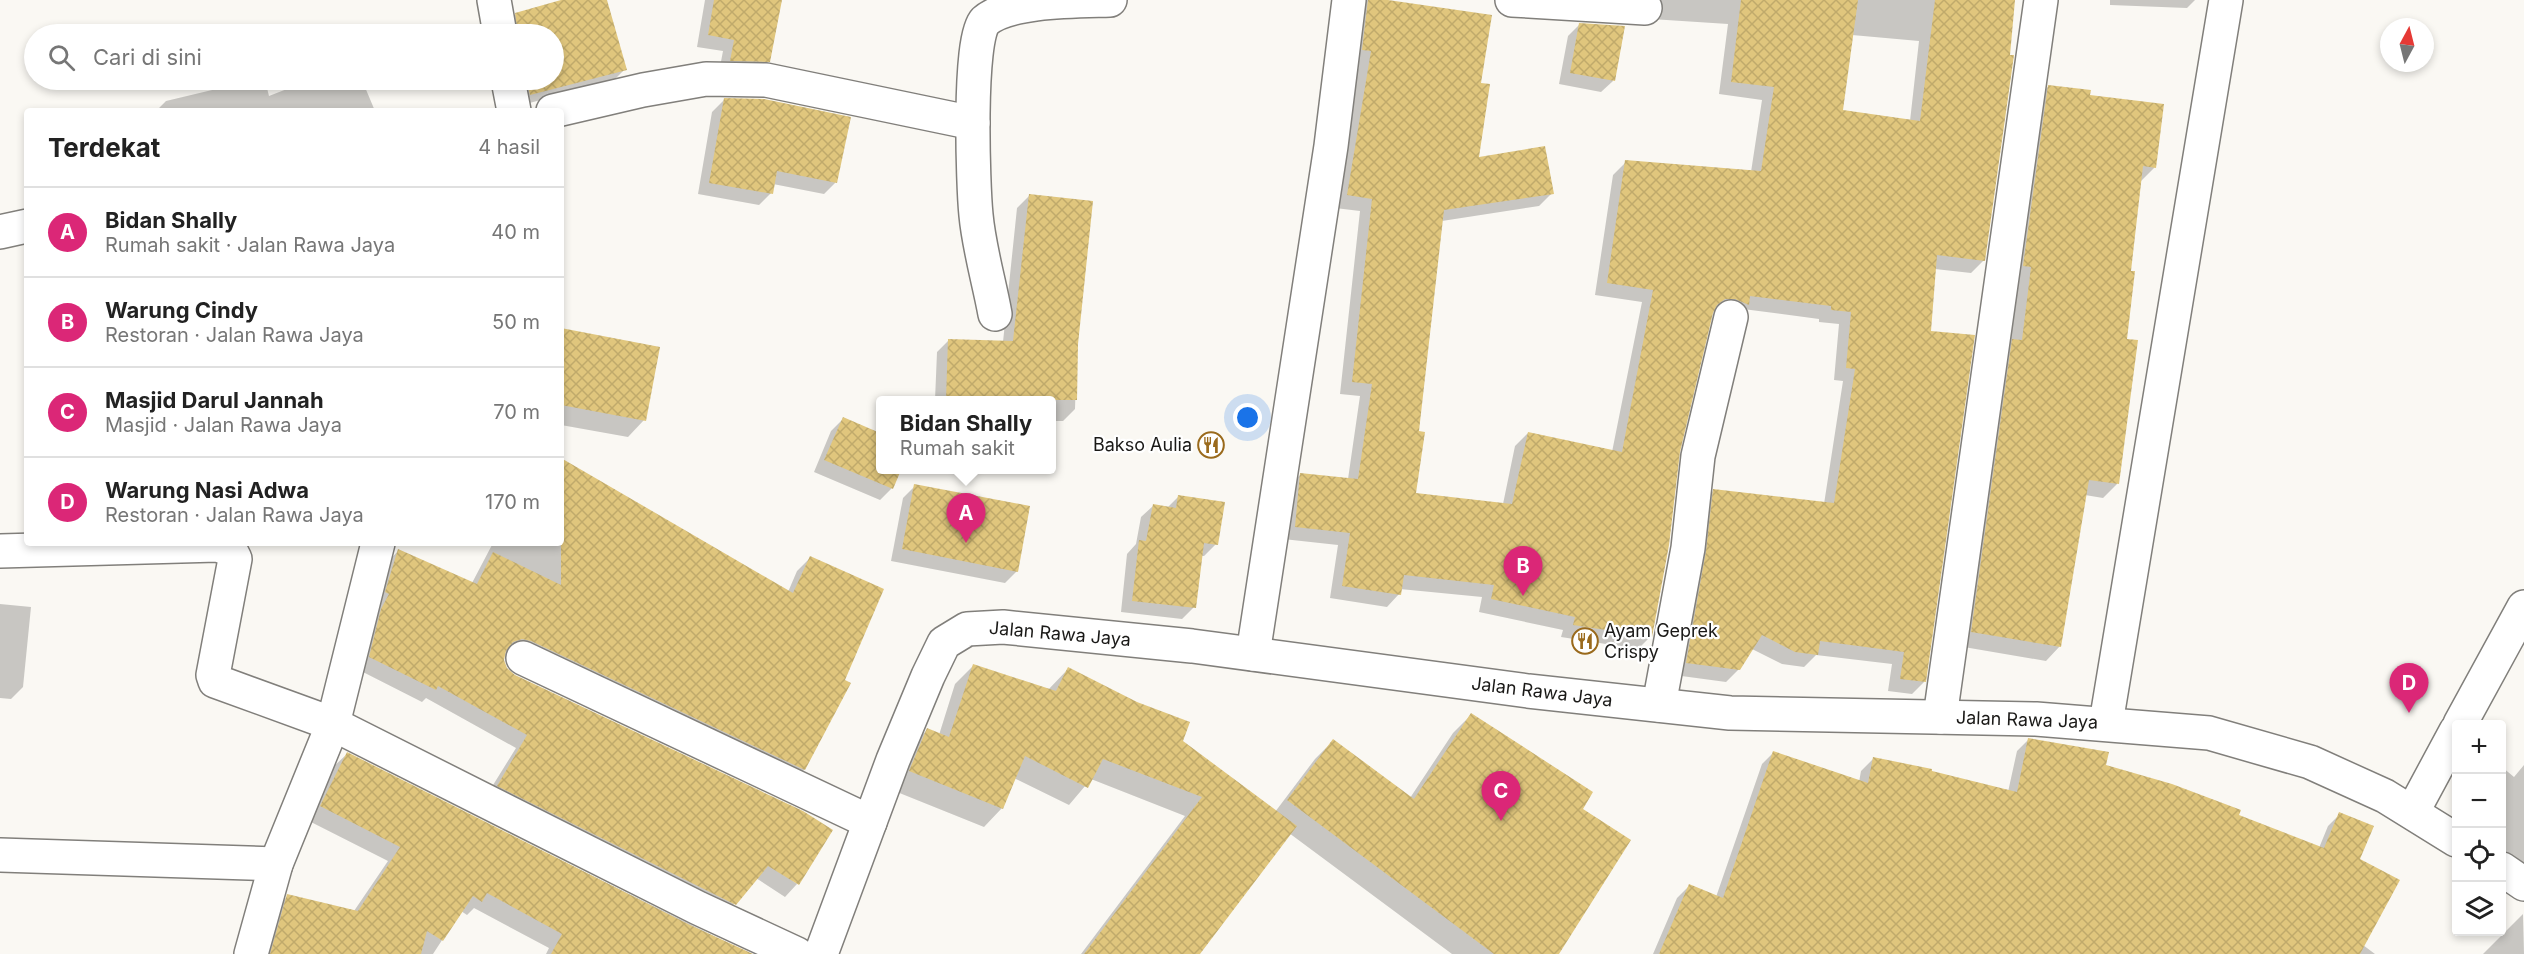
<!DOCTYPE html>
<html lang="id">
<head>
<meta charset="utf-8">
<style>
  :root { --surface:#fff; --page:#f6f6f6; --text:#222; --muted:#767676; --line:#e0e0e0; --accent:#db2777 }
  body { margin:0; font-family:Inter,sans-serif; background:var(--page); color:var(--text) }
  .controls { position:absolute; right:18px; bottom:18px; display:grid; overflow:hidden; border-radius:6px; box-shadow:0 3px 9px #0003 }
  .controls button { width:54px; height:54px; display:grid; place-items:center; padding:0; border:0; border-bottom:2px solid var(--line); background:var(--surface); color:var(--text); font:30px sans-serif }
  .compass { position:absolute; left:2380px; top:18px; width:54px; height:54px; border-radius:50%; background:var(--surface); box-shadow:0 3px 9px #0003; rotate:7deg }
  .you { position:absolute; left:1248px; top:418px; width:21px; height:21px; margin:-15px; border:4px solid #fff; border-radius:50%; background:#1a73e8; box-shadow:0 0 0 9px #1a73e833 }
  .badge { display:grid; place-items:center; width:39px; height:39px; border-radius:50%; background:var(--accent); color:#fff; font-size:20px; font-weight:700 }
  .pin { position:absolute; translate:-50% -50px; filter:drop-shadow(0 2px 3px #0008) }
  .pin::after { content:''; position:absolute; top:32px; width:21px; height:18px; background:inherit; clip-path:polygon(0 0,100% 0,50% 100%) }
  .popup { position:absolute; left:876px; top:396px; width:180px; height:78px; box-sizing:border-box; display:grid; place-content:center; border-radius:6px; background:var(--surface); filter:drop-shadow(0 2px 4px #0005); font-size:20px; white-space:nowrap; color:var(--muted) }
  .popup b { font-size:22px; color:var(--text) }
  .popup::after { content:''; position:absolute; left:50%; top:100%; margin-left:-12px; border:12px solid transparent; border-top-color:var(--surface) }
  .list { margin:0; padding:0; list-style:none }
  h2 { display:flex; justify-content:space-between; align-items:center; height:78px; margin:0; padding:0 24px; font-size:26px }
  h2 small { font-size:20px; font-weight:400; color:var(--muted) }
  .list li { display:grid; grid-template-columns:39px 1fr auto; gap:18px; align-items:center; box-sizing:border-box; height:90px; padding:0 24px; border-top:2px solid var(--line) }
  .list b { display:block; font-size:22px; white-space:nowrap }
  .list p { margin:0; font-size:20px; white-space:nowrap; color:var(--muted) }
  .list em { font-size:20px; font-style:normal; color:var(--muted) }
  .icon { flex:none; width:33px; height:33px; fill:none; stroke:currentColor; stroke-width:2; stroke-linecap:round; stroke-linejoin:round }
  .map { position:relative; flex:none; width:2524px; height:954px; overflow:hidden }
  .search { position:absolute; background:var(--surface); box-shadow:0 3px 9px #0003; left:24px; top:24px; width:540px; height:66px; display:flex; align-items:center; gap:15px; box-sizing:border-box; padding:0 21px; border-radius:33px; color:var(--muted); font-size:22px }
  .panel { position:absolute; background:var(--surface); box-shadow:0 3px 9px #0003; left:24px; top:108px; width:540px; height:438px; border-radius:6px }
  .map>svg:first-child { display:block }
  .shadow { fill:#0003; fill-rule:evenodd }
  .building { fill:url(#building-cross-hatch) }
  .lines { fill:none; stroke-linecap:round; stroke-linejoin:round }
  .minor-casing { stroke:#817f7b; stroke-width:36 }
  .minor { stroke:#fff; stroke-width:33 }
  .labels { text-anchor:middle; stroke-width:4.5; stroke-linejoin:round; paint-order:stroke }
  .poi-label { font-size:18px; fill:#1a1917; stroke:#fff; text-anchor:end }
  .street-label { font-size:18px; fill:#1a1917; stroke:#fff }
</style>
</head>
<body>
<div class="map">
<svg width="2524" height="954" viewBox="0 0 2524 954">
  <defs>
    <pattern id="building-cross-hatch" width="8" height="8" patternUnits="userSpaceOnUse" patternTransform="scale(1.5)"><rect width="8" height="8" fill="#e0c67d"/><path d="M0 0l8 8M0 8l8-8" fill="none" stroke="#c0aa6b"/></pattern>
  </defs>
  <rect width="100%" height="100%" fill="#faf8f3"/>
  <g class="shadow">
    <polygon points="567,0 606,0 625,69 613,81 518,106 510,80 554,80 554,34 505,34 504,26 516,14"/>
    <polygon points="705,0 780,0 769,61 757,73 719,72 723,51 697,47"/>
    <path d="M1367,0H1377L1480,84L1478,159L1552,193L1539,206L1442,221L1417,432L1414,495L1503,504L1515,446L1528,433L1612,452L1642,302L1595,295L1613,175L1626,162L1751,172L1762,100L1719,94L1728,24L1651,19L1608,0H2013L1984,260L1971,273L1935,269L1929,332L1925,681L1912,694L1888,691L1892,664L1816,655L1804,667L1782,664L1752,649L1739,669L1726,682L1674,675L1701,503L1714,490L1824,504L1843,381L1834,380L1839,324L1819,322V319L1743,309L1712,311L1678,452L1651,636L1638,649L1561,637L1563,630L1479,612L1482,597L1400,589L1399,594L1387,607L1330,598L1338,545L1283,539L1288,487L1301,474L1348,479L1360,396L1340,394L1360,211L1335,208L1359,63L1350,62L1356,11ZM1852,35L1919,41L1910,121L1841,111Z"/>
    <polygon points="2110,0 2195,0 2187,8 2110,5"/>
    <polygon points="1580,24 1613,81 1601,92 1559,84 1568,36"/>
    <polygon points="254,80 265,80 269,96 310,80 362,80 375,111 156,111 166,101"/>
    <polygon points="2049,86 2088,97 2155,167 2140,182 2129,272 2117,484 2103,498 2085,495 2060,646 2046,661 1958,646 1999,355 2009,344 2034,100"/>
    <polygon points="724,100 836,182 824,194 773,184 771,193 759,205 698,194 712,112"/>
    <polygon points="1029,196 1077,344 1075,409 1063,421 1052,421 1052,400 935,400 937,352 948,341 1003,342 1017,208"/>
    <polygon points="561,330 644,420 628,437 561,425"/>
    <polygon points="843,419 880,435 880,470 900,470 891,489 880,500 814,472 831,431"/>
    <polygon points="561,459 788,592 797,571 810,558 843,680 849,683 804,770 791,782 508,651 504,653 503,660 506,669 797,884 785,897 756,878 723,917 485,798 516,748 426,698 422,702 357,669 386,564 398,551 472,583 493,543 561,543"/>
    <polygon points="915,486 1017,571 1005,583 891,561 903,498"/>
    <polygon points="1178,497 1216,544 1204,556 1201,556 1194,607 1182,619 1121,612 1127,554 1136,544 1141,517 1153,506 1167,508"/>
    <polygon points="0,604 31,607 23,687 11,699 0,698"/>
    <polygon points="974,665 1048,690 1068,669 1181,741 1275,812 1315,759 1333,741 1410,798 1453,733 1471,715 1581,809 1557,954 1452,954 1289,833 1198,954 1081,954 1185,816 1091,779 1069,805 1014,778 1002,808 984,827 892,790 909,748 927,730 939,735 955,684"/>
    <polygon points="2029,739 2319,848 2328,826 2340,814 2358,860 2363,945 2375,954 1653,954 1677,898 1689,886 1716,897 1762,764 1774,752 1859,782 1861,771 1873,759 2008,792 2017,751"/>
    <polygon points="347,754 750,954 546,954 549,948 474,908 467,915 461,911 433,954 261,954 274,910 288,896 354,911 388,861 307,820 333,767"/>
    <polygon points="2524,765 2524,870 2502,852 2502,767 2514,777"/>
    <polygon points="2456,794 2456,816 2452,813 2452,799"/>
    <polygon points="2523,914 2524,954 2483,954"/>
  </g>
  <g class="building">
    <polygon points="561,0 607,0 627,70 530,95 527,80 554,80 554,34 518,34 515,13"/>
    <polygon points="714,0 782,0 770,62 730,61 734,40 708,35"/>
    <polygon points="1368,0 1388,0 1492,15 1481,83 1490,84 1479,157 1545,146 1554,194 1444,210 1419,431 1425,432 1416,493 1512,504 1528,432 1622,452 1653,290 1607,283 1625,160 1761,171 1774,87 1731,82 1741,0 1858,0 1843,110 1920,121 1935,0 2015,0 2010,55 2014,55 1985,261 1937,255 1931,331 1975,335 1926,682 1900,679 1904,652 1820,641 1818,655 1795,652 1762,635 1740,670 1686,663 1706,551 1713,489 1834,503 1855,369 1846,368 1851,312 1831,310 1831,306 1750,296 1749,305 1735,299 1725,299 1717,305 1713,313 1680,452 1669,545 1652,637 1573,625 1575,617 1491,599 1494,585 1404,575 1401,595 1342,586 1350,533 1295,527 1300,473 1358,479 1372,384 1352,382 1372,199 1347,195 1371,51 1362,50"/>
    <polygon points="1579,23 1625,26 1615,81 1570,73"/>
    <polygon points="2048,85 2091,90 2090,95 2164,104 2156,168 2143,166 2131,271 2135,271 2127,339 2138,340 2119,484 2089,480 2061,647 1971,632 2012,339 2022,340 2031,267 2023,266"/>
    <polygon points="724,98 764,99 851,117 837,183 777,171 773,194 709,183"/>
    <polygon points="1029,194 1093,201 1078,344 1077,400 946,400 948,339 1013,341"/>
    <polygon points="561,328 660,347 646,421 561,405"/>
    <polygon points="843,417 880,433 880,470 901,470 893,489 824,460"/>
    <polygon points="561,458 793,593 810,556 884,589 845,680 851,683 805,770 531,641 522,639 513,642 506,651 504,660 507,668 515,675 803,811 833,830 799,885 768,866 736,905 497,786 527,735 438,686 436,690 369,657 381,609 389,594 385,592 398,549 477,584 493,552 561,585"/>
    <polygon points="914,484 1030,506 1018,572 902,549"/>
    <polygon points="1178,495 1225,502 1218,545 1204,543 1196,608 1132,601 1139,540 1146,541 1153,504 1176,508"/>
    <polygon points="973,664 1056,691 1068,667 1137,702 1190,722 1183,741 1297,826 1200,954 1084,954 1202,797 1103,759 1088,788 1025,756 1003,809 909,771 927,728 949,737"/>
    <polygon points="1471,713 1593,792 1583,809 1631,840 1559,954 1494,954 1287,800 1333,739 1414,799"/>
    <polygon points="2028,738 2109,752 2106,765 2172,784 2241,810 2239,815 2324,848 2339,812 2374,826 2360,859 2400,880 2360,954 1659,954 1689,884 1723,898 1773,751 1868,783 1873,757 1932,769 1932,771 2017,792"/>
    <polygon points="347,752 690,925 753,954 551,954 562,934 487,893 482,902 473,896 443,941 427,931 421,954 270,954 287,894 358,911 400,847 320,806"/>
  </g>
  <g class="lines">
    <g class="minor-casing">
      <g id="minor">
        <polyline points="494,0 500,34"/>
        <polyline points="1512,0 1645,8"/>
        <polyline points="508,80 514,111"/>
        <polyline points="553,111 643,90 706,79 766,80 973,123"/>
        <polyline points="0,232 27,226"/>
        <path d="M995,314C989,281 979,248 976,215C973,186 968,38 985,21C1009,0 1078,1 1110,0"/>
        <polyline points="0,551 217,545 230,549 235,559 213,675 215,681 333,724 698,908 797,954"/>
        <polyline points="1253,654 1331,146 1349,0"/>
        <polyline points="523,658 870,822"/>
        <polyline points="1659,705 1688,548 1698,456 1731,317"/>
        <polyline points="1940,717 2041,0"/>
        <polyline points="2106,723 2226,0"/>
        <polyline points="2460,724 2524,607"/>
        <polyline points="2413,811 2456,731"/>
        <polyline points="0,855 276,864"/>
        <polyline points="2502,869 2524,884"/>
        <polyline points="251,954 276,864 333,724 378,543"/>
        <polyline points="821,954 893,760 928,676 944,643 967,629 1003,627 1192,646 1528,691 1730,713 2036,719 2209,733 2310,762 2385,796 2456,840"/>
      </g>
    </g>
    <use href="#minor" class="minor"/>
  </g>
  <defs>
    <g id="restaurant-ring" transform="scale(1.35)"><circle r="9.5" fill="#fff" stroke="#9a6a1c" stroke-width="1.5"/><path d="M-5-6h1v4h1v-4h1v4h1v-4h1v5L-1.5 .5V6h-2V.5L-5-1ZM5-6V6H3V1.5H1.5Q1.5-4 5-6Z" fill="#9a6a1c"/></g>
  </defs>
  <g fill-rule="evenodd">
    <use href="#restaurant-ring" x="1211" y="445"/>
    <use href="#restaurant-ring" x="1585" y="641"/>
  </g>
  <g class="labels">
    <g class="poi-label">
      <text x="1192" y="451">Bakso Aulia</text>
      <text x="1604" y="637" text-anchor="start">Ayam Geprek<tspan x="1604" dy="21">Crispy</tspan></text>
    </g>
    <g class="street-label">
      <text transform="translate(1060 634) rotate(5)" y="6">Jalan Rawa Jaya</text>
      <text transform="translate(1542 692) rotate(7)" y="6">Jalan Rawa Jaya</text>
      <text transform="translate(2027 720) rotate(2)" y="6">Jalan Rawa Jaya</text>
    </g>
  </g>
</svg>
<div class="controls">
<button>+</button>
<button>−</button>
<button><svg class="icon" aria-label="locate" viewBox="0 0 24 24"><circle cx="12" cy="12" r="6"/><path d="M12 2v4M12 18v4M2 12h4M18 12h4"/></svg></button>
<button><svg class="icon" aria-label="layers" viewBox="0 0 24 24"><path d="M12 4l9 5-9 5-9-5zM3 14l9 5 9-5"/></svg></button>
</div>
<svg class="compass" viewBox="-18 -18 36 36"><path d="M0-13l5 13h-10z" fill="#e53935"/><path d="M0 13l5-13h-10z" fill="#767676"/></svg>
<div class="you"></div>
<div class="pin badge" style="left:966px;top:543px">A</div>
<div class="popup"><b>Bidan Shally</b>Rumah sakit</div>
<div class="pin badge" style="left:1523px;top:596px">B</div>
<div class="pin badge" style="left:1501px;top:821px">C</div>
<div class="pin badge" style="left:2409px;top:713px">D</div>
<div class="search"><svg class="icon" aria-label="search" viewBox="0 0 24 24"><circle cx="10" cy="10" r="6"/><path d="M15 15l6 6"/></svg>Cari di sini</div>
<section class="panel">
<h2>Terdekat<small>4 hasil</small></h2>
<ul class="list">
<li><span class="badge">A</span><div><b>Bidan Shally</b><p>Rumah sakit · Jalan Rawa Jaya</p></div><em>40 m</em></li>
<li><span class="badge">B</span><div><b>Warung Cindy</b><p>Restoran · Jalan Rawa Jaya</p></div><em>50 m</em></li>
<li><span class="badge">C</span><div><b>Masjid Darul Jannah</b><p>Masjid · Jalan Rawa Jaya</p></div><em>70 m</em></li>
<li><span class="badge">D</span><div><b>Warung Nasi Adwa</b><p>Restoran · Jalan Rawa Jaya</p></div><em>170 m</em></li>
</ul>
</section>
</div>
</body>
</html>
